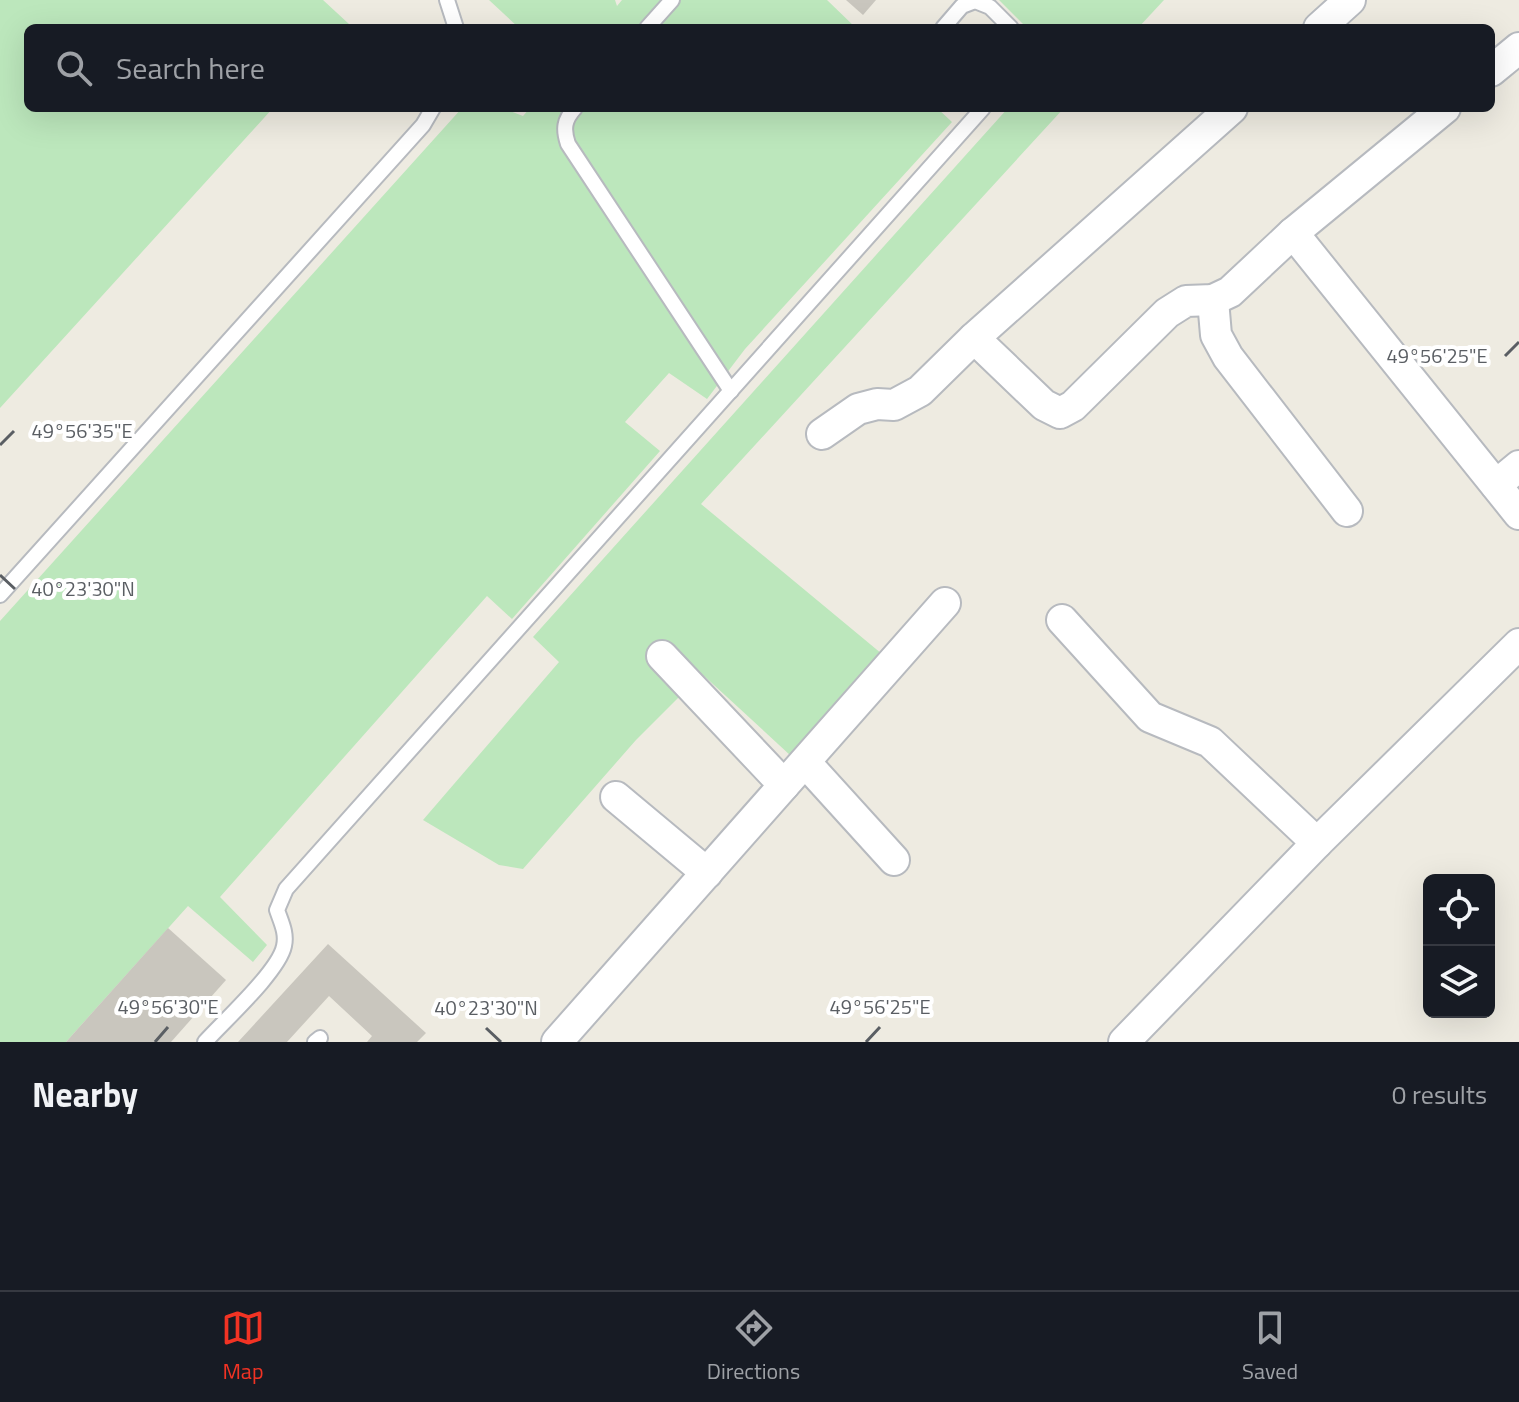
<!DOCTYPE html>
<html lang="en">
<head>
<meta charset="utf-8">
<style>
  :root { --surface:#171b24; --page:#20242c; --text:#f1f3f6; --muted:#9ea1a6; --line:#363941; --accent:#f23324 }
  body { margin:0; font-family:"Titillium Web",sans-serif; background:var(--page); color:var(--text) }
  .controls { position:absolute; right:24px; bottom:24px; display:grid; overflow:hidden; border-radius:12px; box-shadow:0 8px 32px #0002 }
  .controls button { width:72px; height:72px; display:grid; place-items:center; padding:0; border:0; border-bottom:2px solid var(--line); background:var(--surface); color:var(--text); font:40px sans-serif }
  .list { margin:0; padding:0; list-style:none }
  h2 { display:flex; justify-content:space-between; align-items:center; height:104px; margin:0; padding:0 32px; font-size:34px }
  h2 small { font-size:26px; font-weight:400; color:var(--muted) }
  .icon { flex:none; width:44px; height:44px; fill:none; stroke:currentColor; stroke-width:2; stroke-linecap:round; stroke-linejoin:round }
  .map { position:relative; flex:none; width:1519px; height:1042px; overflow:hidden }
  .search { position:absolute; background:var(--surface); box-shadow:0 8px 32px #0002; left:24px; right:24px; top:24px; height:88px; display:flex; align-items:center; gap:20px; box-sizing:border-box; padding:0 28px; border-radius:12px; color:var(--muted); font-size:30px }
  .sheet { height:248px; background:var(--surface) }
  nav { display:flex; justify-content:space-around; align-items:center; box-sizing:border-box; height:112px; border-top:2px solid var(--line); background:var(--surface); font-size:22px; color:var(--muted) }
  nav a { display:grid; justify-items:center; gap:4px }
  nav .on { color:var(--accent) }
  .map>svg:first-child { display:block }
  .green { fill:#bce7bc }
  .building { fill:#c9c6be }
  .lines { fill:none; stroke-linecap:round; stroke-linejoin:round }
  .lane-casing { stroke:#b7babf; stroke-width:18 }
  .street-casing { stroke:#b7babf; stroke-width:34 }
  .lane { stroke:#fff; stroke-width:14 }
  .street { stroke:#fff; stroke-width:30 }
  .ticks { fill:none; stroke:#5a5e63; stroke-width:3 }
  .ticks-label { font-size:20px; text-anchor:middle; fill:#5a5e63; stroke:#fff; stroke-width:8; stroke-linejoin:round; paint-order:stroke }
</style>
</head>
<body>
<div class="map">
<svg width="1519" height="1042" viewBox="0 0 1519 1042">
  <rect width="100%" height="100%" fill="#eeebe1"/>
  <g class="green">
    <polygon points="0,0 323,0 349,24 345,28 28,28 28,108 273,108 0,408"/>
    <polygon points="489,0 615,0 617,6 622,0 827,0 856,28 519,28"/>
    <polygon points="999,0 1164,0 1138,28 1027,28"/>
    <polygon points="462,108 502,108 523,116 530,108 937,108 952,122 745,349 707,399 669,373 625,422 660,451 512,619 487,596 220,897 267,945 253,962 188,906 66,1042 0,1042 0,621"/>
    <polygon points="1008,108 1064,108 701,504 882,654 791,756 702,674 636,740 523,869 499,865 423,820 559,662 533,637"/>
  </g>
  <g class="building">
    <polygon points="846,0 876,0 863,15"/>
    <polygon points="168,928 226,980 171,1042 66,1042"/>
    <polygon points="328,944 426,1033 417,1042 367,1042 372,1036 329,996 287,1042 238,1042"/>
  </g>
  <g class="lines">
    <g class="lane-casing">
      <g id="lane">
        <polyline points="447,0 456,28"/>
        <polyline points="647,28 672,0"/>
        <polyline points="943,28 962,6 975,1 990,7 1011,28"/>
        <path d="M575,108C564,120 563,129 568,144L731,391"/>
        <polyline points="0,595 423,125 433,108"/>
        <path d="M205,1042C224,1021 279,971 284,946C287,933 281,922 277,910L286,889L983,108"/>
        <polyline points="315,1042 320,1038"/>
      </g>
    </g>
    <g class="street-casing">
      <g id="street">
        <polyline points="1319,28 1350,0"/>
        <polyline points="1491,71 1519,48"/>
        <polyline points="1293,233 1519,514"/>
        <polyline points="1213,300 1216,335 1228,357 1347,511"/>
        <polyline points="974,338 1044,405 1060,413 1073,406 1167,313 1186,301 1213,300 1230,292 1293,233 1445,108"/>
        <polyline points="822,434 858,409 877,404 894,405 920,391 974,338 1232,108"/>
        <polyline points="1496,485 1519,466"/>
        <polyline points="1062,620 1150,717 1210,742 1317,843"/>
        <polyline points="662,656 784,785"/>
        <polyline points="805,762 894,860"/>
        <polyline points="616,797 707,873"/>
        <polyline points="557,1042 945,603"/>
        <polyline points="1124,1042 1317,843 1519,644"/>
      </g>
    </g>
    <use href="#lane" class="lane"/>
    <use href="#street" class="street"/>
  </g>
  <path class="ticks" d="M1505,356L1519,342M0,445L14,431M0,575L15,589M486,1028L501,1042M155,1042L168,1027M866,1042L880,1027"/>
  <g class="ticks-label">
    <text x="1437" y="363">49°56'25"E</text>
    <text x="82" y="438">49°56'35"E</text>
    <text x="83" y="596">40°23'30"N</text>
    <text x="168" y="1014">49°56'30"E</text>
    <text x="880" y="1014">49°56'25"E</text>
    <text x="486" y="1015">40°23'30"N</text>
  </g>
</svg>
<div class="controls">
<button><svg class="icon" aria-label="locate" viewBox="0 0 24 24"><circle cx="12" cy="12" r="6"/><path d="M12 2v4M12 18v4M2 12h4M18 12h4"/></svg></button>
<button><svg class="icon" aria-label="layers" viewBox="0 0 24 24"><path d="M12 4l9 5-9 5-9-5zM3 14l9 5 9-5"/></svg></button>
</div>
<div class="search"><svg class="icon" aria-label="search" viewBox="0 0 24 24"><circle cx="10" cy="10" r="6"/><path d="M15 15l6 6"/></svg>Search here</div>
</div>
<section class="sheet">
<h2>Nearby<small>0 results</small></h2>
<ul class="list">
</ul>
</section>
<nav>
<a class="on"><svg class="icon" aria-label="map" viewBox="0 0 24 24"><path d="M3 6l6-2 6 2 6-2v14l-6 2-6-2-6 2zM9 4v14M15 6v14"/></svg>Map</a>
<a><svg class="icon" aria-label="directions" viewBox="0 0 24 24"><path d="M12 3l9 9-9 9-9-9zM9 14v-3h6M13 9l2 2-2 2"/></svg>Directions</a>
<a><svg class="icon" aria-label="saved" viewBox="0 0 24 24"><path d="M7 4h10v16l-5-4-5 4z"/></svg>Saved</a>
</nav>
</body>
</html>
